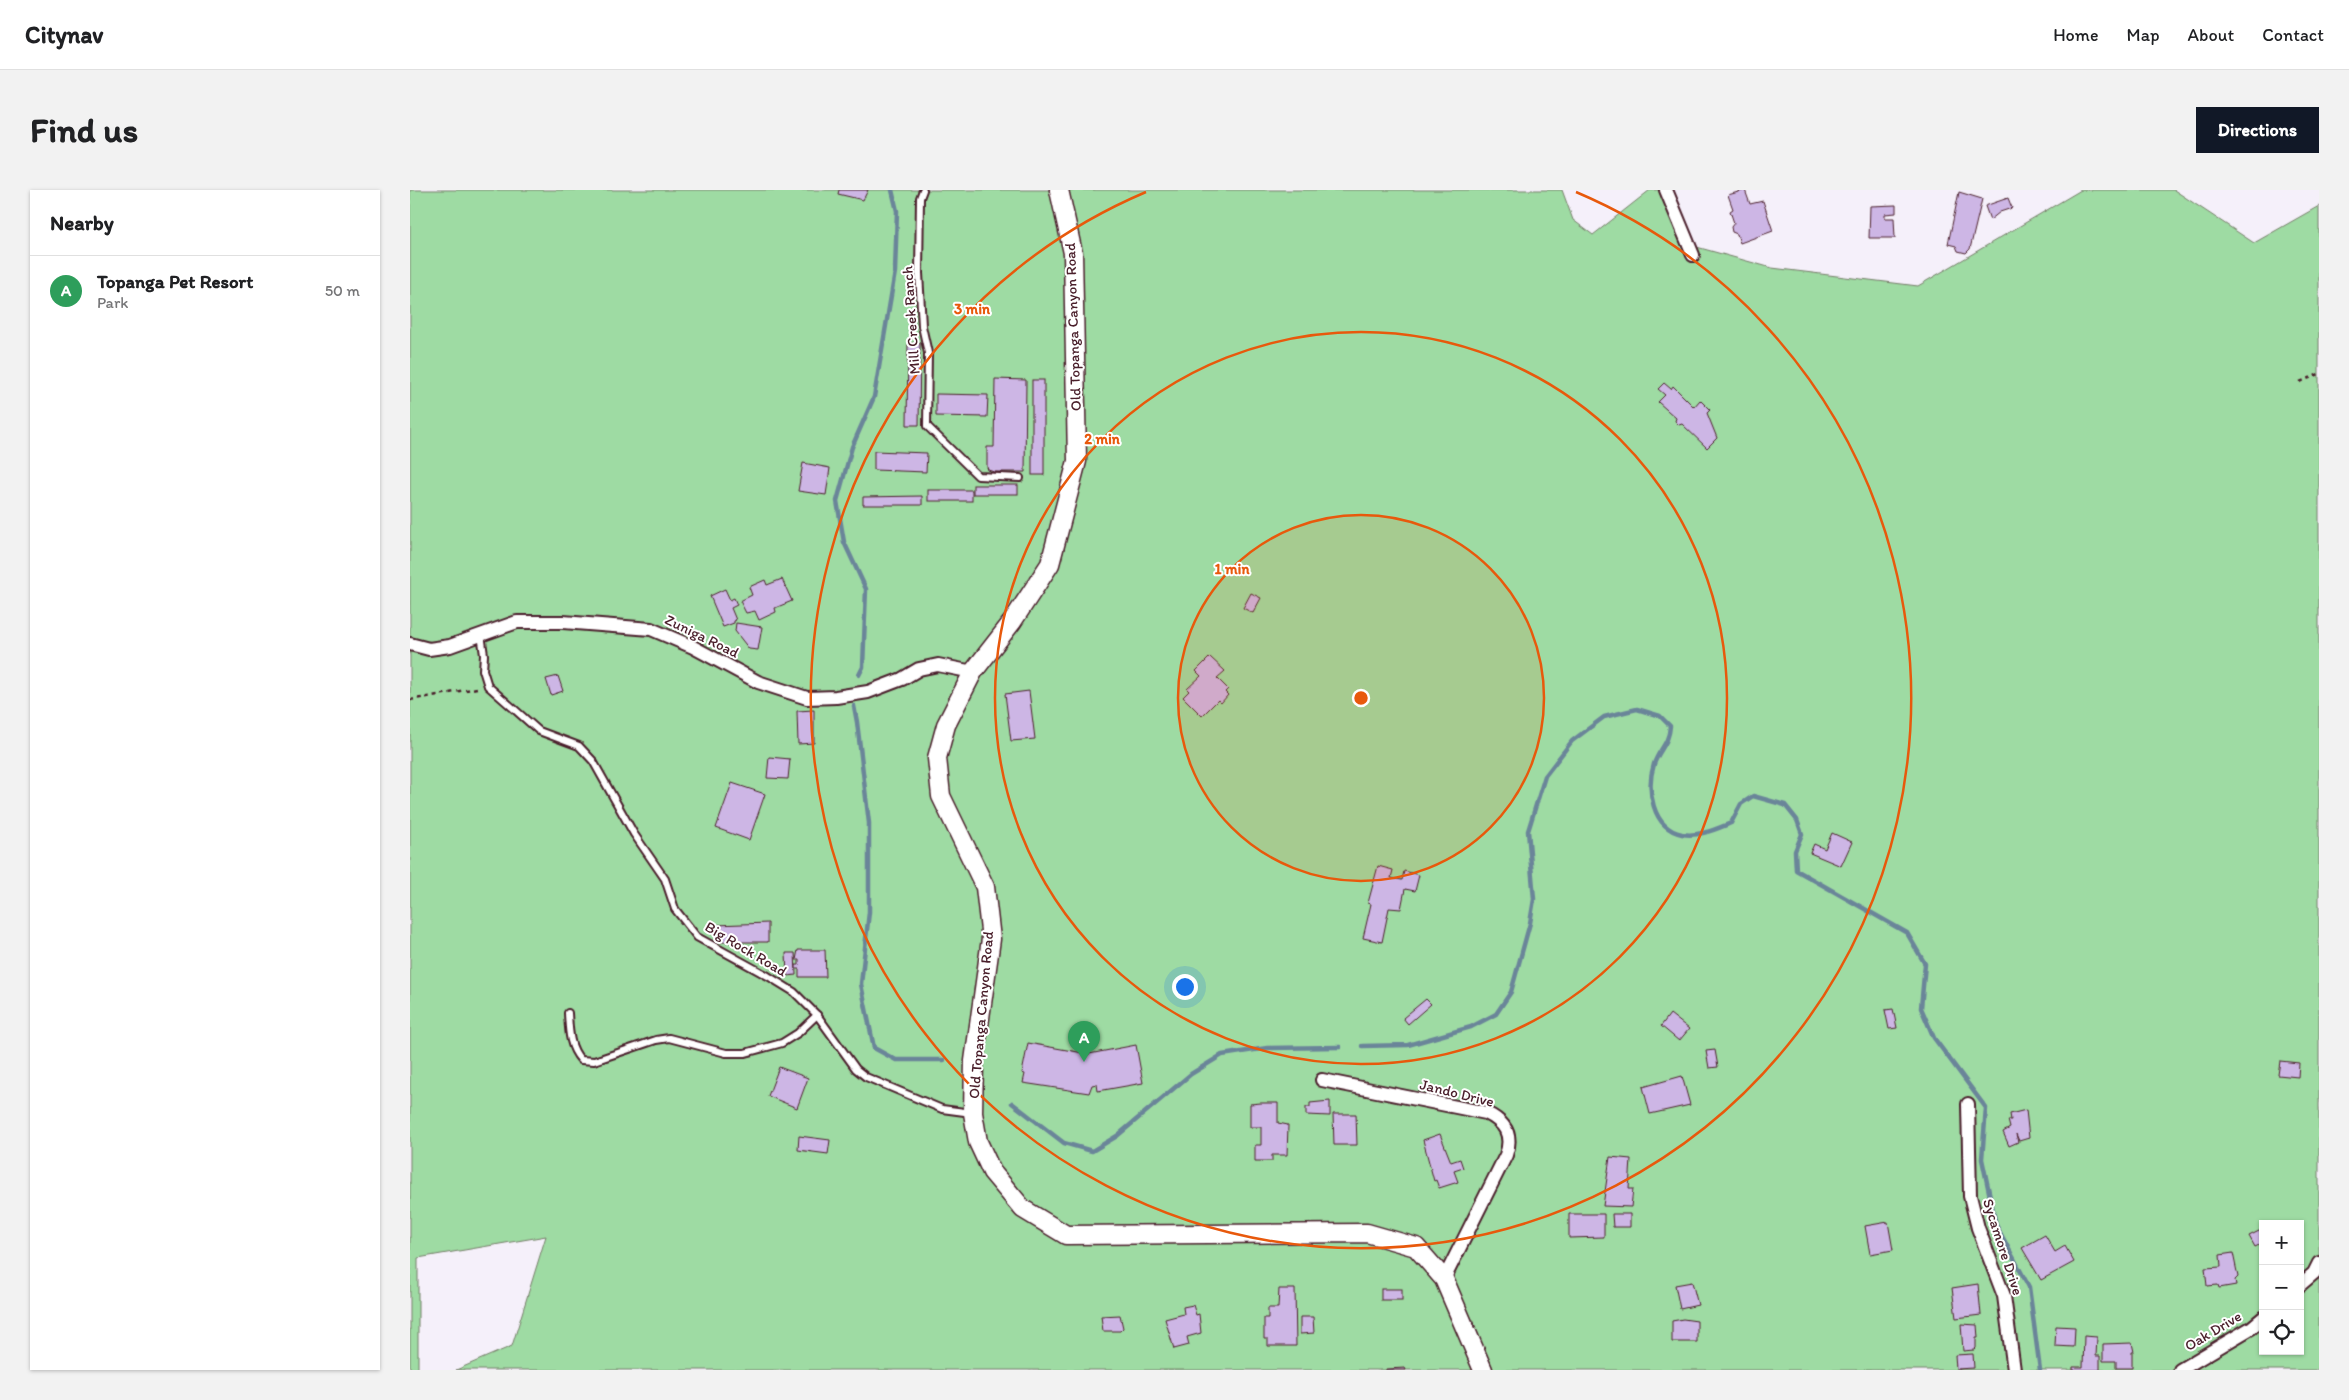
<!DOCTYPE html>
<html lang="en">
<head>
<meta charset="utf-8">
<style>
  :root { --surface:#fff; --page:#f2f2f2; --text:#202124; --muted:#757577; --line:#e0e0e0; --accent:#111827 }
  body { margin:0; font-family:Itim,sans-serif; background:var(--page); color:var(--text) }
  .controls { position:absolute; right:15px; bottom:15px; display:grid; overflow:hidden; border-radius:0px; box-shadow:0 1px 4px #0004 }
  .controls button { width:45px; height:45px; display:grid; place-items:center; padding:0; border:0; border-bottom:1px solid var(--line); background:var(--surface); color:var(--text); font:25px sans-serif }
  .you { position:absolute; left:774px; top:796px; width:18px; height:18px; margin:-12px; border:4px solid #fff; border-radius:50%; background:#1a73e8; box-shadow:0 0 0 8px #1a73e833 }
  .badge { display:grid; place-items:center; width:32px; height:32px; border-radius:50%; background:var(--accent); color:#fff; font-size:16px; font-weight:700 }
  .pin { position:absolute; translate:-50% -41px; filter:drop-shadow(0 1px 2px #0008) }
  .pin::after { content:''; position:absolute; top:26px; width:18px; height:15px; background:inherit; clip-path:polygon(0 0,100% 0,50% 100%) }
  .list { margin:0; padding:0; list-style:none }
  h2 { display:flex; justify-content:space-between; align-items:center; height:65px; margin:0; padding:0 20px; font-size:21px }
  h2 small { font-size:16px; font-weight:400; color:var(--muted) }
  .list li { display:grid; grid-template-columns:32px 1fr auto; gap:15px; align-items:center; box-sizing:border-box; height:70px; padding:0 20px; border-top:1px solid var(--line) }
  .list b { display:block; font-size:19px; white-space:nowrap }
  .list p { margin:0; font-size:16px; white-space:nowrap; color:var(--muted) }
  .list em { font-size:16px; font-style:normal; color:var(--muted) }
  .icon { flex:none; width:28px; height:28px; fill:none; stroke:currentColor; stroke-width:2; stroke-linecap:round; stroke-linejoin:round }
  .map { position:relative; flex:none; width:1909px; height:1180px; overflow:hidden; border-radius:0px }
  header { display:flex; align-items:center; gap:30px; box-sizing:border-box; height:70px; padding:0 25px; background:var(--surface); border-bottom:1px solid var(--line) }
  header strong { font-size:24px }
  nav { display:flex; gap:28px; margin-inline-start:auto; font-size:18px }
  .intro { display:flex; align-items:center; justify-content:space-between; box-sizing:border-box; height:120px; padding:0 30px }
  h1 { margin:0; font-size:35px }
  .button { padding:12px 22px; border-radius:0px; background:var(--accent); color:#fff; font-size:18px; font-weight:700 }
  main { display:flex; gap:30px; padding:0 30px }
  aside { flex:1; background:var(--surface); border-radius:0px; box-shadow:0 1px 4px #0004 }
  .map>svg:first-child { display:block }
  .green { fill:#9edba3; stroke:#747d67; fill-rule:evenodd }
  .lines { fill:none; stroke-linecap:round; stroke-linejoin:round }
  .stream { stroke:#6b8599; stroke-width:4.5 }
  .building { fill:#cdb6e5; stroke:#4a1f2b }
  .service-casing { stroke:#4a1f2b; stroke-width:10 }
  .minor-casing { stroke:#4a1f2b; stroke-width:16 }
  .secondary-casing { stroke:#4a1f2b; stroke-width:21 }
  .path { stroke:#4a1f2b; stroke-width:2.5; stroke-dasharray:4 4; stroke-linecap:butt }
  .service { stroke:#fff; stroke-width:6 }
  .minor { stroke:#fff; stroke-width:12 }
  .secondary { stroke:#fff; stroke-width:18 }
  .ring { fill:none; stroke:#e8590c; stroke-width:2.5 }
  .labels { text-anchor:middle; stroke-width:4; stroke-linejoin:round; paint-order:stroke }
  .street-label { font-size:15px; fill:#4a1f2b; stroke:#fff }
  .centre { fill:#e8590c; stroke:#fff; stroke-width:2.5 }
  .ring-label { font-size:15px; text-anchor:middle; font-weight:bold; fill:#e8590c; stroke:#fff; stroke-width:4; stroke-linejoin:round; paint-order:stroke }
</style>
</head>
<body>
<header>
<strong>Citynav</strong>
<nav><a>Home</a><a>Map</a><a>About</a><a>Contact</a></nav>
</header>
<div class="intro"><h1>Find us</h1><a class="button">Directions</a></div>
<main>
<aside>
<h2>Nearby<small></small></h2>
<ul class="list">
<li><span class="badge" style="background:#2e9e5b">A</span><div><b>Topanga Pet Resort</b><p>Park</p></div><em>50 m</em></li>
</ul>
</aside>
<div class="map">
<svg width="1909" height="1180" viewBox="0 0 1909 1180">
  <rect width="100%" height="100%" fill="#f5f0fa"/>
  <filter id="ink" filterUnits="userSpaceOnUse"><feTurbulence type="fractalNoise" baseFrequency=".02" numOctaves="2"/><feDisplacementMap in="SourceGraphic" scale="10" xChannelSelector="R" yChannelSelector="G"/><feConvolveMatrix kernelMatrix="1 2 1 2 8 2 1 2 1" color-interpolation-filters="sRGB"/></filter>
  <g filter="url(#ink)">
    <path class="green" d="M0,0H1152L1163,30L1183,45L1240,0H1253L1283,56L1362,78L1508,96L1671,0H1764L1844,53L1909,16V1180H46L102,1156L136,1046L8,1068V1180H0ZM1853,1034H1890V1161H1853Z"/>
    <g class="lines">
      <g class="stream">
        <polyline points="449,485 453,477 456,399 434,352 427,311 442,257 464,207 485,82 487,21 482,0"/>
        <polyline points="444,516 447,532 459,633 459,722 451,794 464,858 486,870 534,870"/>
        <path d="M952,856L998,855L1061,837L1086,824L1101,802L1120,733L1124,709L1118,641L1135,586L1162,551L1194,527L1227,519L1250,526L1260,536C1259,554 1249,559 1244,574C1236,599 1242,638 1272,644C1289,647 1306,639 1321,633L1331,614L1343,606L1375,615L1387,630L1392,644L1385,661L1386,680L1497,743L1515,774L1511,818L1524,848L1576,918L1572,969L1586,1035L1619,1097L1630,1180"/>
        <polyline points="602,913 654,953 682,961 707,946 781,884 812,865 857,858 930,857"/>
      </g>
    </g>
    <g class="building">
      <polygon points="429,0 458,0 453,10 428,4"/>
      <polygon points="1335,0 1340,14 1353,11 1363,41 1330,53 1327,44 1322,42 1321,37 1324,33 1320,21 1323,19 1318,5"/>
      <polygon points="1549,2 1572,9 1560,59 1556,63 1548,61 1546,56 1538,54"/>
      <polygon points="1598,8 1602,18 1590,22 1580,30 1575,16"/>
      <polygon points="1486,15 1486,23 1475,24 1475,28 1484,28 1485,48 1459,48 1460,16"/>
      <polygon points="498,153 510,153 509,235 497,235"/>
      <polygon points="585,189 616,190 615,282 584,282 578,280 577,277 577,257 584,257"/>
      <rect x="622" y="190" width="12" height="95"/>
      <polygon points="1254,193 1261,199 1263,196 1284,217 1290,210 1300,220 1297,223 1307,248 1297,258 1272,234 1269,235 1265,231 1266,228 1248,212 1255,205 1248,199"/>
      <polygon points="526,204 578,205 577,227 526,226"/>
      <polygon points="464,261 517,263 516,282 464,280"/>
      <polygon points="393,273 420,278 416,305 388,301"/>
      <rect x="563" y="295" width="45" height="9"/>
      <rect x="518" y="300" width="44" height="11"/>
      <polygon points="512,306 512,315 453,315 453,307"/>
      <polygon points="372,389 382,411 365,418 366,422 349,430 345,421 336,423 330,411 342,405 339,397 355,390 357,395"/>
      <polygon points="315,399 320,410 324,408 327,415 321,418 326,430 324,431 324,433 313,437 300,406"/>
      <polygon points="841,403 851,408 843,423 833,418"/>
      <polygon points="326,433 352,437 348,460 339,459 325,441"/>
      <polygon points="800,467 815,481 807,488 818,499 815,502 818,505 811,513 808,510 792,526 773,507 779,501 777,499 791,486 786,481"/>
      <polygon points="148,486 153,501 141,505 136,489"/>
      <polygon points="619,501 625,549 601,551 595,504"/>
      <polygon points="404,520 404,553 388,554 387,521"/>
      <polygon points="359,567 380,569 378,589 357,588"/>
      <polygon points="322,593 355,604 339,650 306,638"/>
      <polygon points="1422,643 1442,652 1431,676 1400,663 1404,654 1415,659"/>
      <polygon points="968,676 983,680 981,688 992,690 994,681 1009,685 1005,701 995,699 991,719 979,718 972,752 953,748 961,714 958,713"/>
      <polygon points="358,733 358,752 307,752 306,735"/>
      <polygon points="388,760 415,760 416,787 389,787 389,779 386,779 386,775 389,775 389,770 386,770"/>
      <polygon points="376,763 385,763 386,785 377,786"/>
      <polygon points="1016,809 1021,814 998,834 993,828"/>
      <polygon points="1483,819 1487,838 1479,839 1475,820"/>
      <polygon points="1260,824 1279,839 1269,851 1251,836"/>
      <polygon points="618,853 679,864 726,855 733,893 688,901 687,894 682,895 679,903 613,893 615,884 612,883"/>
      <polygon points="1305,860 1308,877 1299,878 1296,861"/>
      <polygon points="1870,871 1889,873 1888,887 1868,885"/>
      <polygon points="369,877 398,888 387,918 358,906"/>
      <polygon points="1272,886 1280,915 1240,924 1233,897"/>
      <polygon points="920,911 920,926 896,925 896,917 900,917 900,913"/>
      <polygon points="851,913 868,913 868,933 878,935 877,965 862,965 862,971 845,971 845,955 851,955 851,937 840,937 840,914"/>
      <polygon points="1616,920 1619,948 1609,951 1606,944 1608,952 1599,956 1593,942 1600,938 1598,930 1601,930 1600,924"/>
      <polygon points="923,924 946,924 947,955 924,955"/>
      <polygon points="1030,944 1041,972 1050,969 1053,978 1044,981 1048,992 1029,998 1026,990 1024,991 1013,950"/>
      <polygon points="389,946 420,950 418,964 388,960"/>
      <polygon points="1200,967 1221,969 1219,999 1223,999 1221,1017 1193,1016"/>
      <polygon points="1159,1024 1194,1024 1194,1047 1159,1048"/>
      <polygon points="1202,1024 1220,1024 1220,1037 1203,1037"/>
      <polygon points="1478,1032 1483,1060 1460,1064 1455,1036"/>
      <polygon points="1853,1039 1853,1053 1845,1057 1839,1046"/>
      <polygon points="1635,1045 1645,1062 1655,1056 1664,1072 1631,1090 1612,1058"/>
      <polygon points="1823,1063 1828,1087 1825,1090 1826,1095 1809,1098 1808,1095 1797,1096 1795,1078 1811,1077 1810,1065"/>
      <polygon points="1282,1092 1288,1115 1270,1119 1265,1095"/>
      <polygon points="1568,1094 1571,1125 1546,1128 1542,1098"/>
      <polygon points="869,1099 885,1099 886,1156 858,1156 858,1149 854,1149 854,1128 858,1128 858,1118 868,1118"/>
      <rect x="971" y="1099" width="21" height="11"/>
      <polygon points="783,1115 786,1125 789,1124 791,1143 777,1147 779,1155 764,1159 755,1129 774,1124 773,1117"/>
      <polygon points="710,1125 713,1138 710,1141 693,1141 691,1126"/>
      <polygon points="890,1127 903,1127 904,1143 890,1144"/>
      <polygon points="1273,1129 1287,1131 1287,1152 1262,1152 1262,1131"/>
      <polygon points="1551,1134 1567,1135 1568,1148 1566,1148 1566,1158 1564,1160 1553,1161"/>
      <polygon points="1646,1136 1665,1137 1664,1157 1645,1156"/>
      <polygon points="1674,1146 1687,1147 1686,1166 1690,1166 1690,1180 1663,1180 1663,1177 1673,1177"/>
      <polygon points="1722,1153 1724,1162 1722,1162 1722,1178 1706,1178 1706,1171 1693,1171 1693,1154"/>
      <polygon points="1563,1164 1564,1178 1546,1179 1545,1165"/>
      <polygon points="995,1178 996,1180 976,1180 976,1179"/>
    </g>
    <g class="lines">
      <g class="service-casing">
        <g id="service">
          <polyline points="513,0 510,8 509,83 512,136 518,163 517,236 568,286 610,288"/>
          <polyline points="71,444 74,465 73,480 78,496 129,541 169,556 183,571 224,644 255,689 265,719 287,747 358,786 384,802 407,825 446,879 456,887 532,919 562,923"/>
          <path d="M158,823C159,840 159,857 171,870L184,871L246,850L259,848L316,863H335L372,853L388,843L407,825"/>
        </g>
      </g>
      <g class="minor-casing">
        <g id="minor">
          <polyline points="1256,0 1283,65"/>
          <polyline points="0,454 19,459 40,456 107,432 153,432 241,439 283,457 348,492 397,508 426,507 458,502 492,489 509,479 528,475 563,482"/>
          <path d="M912,890L1076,923C1095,932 1103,945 1096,965L1034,1089"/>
          <polyline points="1558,914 1560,1006 1568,1038 1594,1106 1604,1180"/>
          <polyline points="1890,1095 1904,1083 1909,1073"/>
          <polyline points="1770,1180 1841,1138 1853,1128"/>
        </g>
      </g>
      <g class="secondary-casing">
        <polyline id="secondary" points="649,0 663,63 667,271 640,374 602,432 563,482 536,535 527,568 531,606 575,697 581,749 564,871 563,923 568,952 582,982 613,1019 656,1045 957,1043 1006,1057 1034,1089 1073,1180"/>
      </g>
      <g class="path">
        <polyline points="1890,192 1909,184"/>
        <polyline points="0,510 67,498"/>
      </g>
      <use href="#service" class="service"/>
      <use href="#minor" class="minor"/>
      <use href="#secondary" class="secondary"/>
    </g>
  </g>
  <circle cx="951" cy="508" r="183" fill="#e8590c" fill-opacity=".12"/>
  <g class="ring">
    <circle cx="951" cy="508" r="183"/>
    <circle cx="951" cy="508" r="366"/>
    <path d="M1166 2A550 550 0 1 1 736 2"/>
  </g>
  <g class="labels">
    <g class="street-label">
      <text transform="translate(501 130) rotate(-94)" y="5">Mill Creek Ranch</text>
      <text transform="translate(663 137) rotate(-92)" y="5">Old Topanga Canyon Road</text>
      <text transform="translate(292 446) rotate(26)" y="5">Zuniga Road</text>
      <text transform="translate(336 759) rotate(31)" y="5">Big Rock Road</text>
      <text transform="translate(571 825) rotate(-85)" y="5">Old Topanga Canyon Road</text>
      <text transform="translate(1047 903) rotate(14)" y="5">Jando Drive</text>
      <text transform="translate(1593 1057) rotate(72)" y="5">Sycamore Drive</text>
      <text transform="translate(1803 1141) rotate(-31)" y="5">Oak Drive</text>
    </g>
  </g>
  <circle cx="951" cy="508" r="8" class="centre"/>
  <g class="ring-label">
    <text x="562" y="124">3 min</text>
    <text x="692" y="254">2 min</text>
    <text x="822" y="384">1 min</text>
  </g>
</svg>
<div class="controls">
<button>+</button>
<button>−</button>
<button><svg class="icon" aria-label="locate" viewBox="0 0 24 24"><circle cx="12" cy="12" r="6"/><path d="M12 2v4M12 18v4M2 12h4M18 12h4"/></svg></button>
</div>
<div class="you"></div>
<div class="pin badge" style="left:674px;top:872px;background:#2e9e5b">A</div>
</div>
</main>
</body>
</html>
